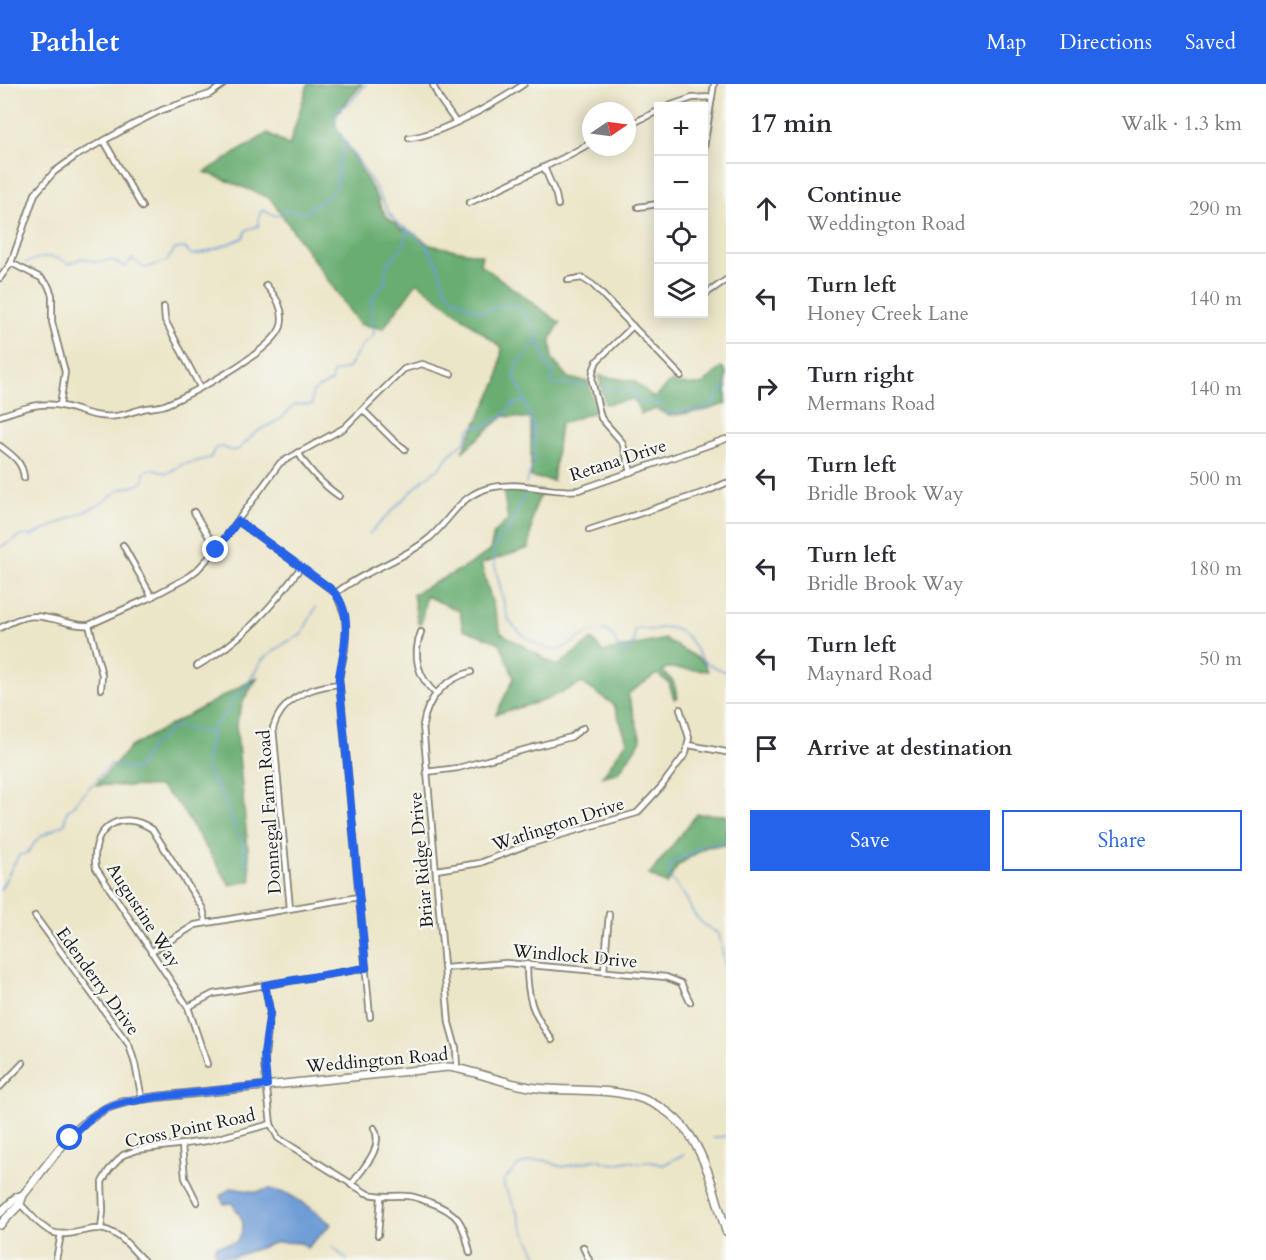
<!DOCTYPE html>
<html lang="en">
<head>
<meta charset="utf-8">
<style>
  :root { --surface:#fff; --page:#f2f2f3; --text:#2b2b33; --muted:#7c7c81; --line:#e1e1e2; --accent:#2563eb }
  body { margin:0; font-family:Cardo,serif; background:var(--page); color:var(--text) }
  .controls { position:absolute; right:18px; top:18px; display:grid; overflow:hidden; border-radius:0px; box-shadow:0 3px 15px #0003 }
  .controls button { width:54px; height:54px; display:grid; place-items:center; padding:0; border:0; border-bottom:2px solid var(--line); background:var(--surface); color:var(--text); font:30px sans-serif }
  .compass { position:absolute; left:582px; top:18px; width:54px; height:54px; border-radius:50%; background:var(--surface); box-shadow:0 3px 15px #0003; rotate:77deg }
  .stop { position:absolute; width:18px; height:18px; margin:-14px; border:4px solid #2563eb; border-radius:50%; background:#fff }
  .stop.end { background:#2563eb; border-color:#fff; box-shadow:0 2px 6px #0008 }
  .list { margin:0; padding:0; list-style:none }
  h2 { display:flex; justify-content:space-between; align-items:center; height:78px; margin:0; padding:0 24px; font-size:26px }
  h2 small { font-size:20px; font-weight:400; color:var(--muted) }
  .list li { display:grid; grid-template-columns:39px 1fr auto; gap:18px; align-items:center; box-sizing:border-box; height:90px; padding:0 24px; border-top:2px solid var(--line) }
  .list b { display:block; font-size:22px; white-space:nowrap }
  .list p { margin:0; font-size:20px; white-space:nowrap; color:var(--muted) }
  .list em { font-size:20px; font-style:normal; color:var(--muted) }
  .actions { display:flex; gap:12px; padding:18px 24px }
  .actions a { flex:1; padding:14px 0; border:2px solid var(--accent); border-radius:0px; text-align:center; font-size:21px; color:var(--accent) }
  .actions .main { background:var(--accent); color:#fff }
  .icon { flex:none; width:33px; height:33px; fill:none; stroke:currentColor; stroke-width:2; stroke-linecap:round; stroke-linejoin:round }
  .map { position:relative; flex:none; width:726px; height:1176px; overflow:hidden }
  header { display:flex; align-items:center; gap:36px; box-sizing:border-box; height:84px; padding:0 30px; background:var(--accent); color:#fff }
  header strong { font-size:28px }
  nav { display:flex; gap:33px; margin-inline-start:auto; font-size:21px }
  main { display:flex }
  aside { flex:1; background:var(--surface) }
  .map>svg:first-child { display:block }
  .forest { fill:#69ad72; stroke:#426447; stroke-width:1.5 }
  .water { fill:#6f9dd7; stroke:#465c7a; stroke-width:1.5 }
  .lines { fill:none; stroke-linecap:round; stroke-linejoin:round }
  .stream { stroke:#6f9dd7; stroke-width:1.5 }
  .street-casing { stroke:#848172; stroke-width:8 }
  .secondary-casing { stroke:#848172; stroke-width:10 }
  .street { stroke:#fff; stroke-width:4.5 }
  .secondary { stroke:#fff; stroke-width:7 }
  .route { stroke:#2563eb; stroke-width:8 }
  .labels { text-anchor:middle; stroke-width:4.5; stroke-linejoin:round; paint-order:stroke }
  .street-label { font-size:18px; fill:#1c1c1c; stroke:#f6f6f2 }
</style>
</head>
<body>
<header>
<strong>Pathlet</strong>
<nav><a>Map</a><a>Directions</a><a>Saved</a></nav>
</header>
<main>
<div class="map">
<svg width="726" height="1176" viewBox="0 0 726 1176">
  <rect width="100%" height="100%" fill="#f6f6f2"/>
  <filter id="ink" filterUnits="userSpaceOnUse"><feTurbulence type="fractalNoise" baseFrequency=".0167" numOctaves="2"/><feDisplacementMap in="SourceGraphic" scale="12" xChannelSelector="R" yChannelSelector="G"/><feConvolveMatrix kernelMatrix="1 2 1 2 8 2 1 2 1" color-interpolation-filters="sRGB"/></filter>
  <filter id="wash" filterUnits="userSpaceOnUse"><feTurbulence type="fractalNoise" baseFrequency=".008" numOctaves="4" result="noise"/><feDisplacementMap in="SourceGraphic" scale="24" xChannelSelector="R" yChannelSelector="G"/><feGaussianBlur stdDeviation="1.35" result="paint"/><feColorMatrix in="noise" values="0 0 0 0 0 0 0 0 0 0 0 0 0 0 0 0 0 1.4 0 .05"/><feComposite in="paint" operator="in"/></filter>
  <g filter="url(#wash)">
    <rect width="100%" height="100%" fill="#ece6c9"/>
    <g class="forest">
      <polygon points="308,0 362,0 337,29 335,40 379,117 378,118 387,133 403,146 406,144 430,161 482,171 480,180 560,239 551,254 552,275 568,294 588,298 596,327 560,340 553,397 531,393 531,335 504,332 462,368 498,296 502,264 417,198 383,245 359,240 270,114 205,88 268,49 289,62"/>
      <polygon points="722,283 726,288 726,320 706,326 669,332 657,325 641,330 634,315 605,320 599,292 634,297 654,314 672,297 677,300 702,301"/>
      <polygon points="516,404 542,407 533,429 529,464 481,480 501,549 557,582 592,555 603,568 665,555 703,577 708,587 667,584 662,587 673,597 678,613 674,615 669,599 657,590 628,610 641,656 619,688 602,693 627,657 614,621 582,599 546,616 496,630 514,594 500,559 463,545 460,527 426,512 421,540 418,540 413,510 467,482 490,467 494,449 508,436 503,405"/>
      <polygon points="258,593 244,615 236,640 251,797 230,801 179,721 160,703 96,701 130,663"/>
      <polygon points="697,730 726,731 726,761 706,763 678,781 667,800 649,791"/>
    </g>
    <path class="water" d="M231,1104L256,1108L270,1105L288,1110L307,1121L331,1140L307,1164L301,1159L277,1158L233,1173L218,1171L214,1166L216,1162L236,1158C248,1142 243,1134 232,1119L224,1120L220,1112Z"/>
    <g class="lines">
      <g class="stream">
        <path d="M366,0L350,19L336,26V43L374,101L389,129L397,139L413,149L426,161L438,181L446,206L452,213L480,228L505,220L517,221C523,229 531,237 535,245C544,264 515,273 514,291C525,317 540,349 533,378C532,385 528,393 526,400"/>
        <path d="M26,179C41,172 54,170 69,180L82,174L95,178L112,176L125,183L132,175L144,184L167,177L175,165L185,164L192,171C209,169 226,160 243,154L246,146L258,142L259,132L262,126L277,132L284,126L306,129L310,124L327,114L336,104L339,77L346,59"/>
        <path d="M537,257L541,260L545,278L553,290L551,299C557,303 559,299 565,300C573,300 579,303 587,302"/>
        <polyline points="599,302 606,305 634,307 637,309 636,317 639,319 656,318 662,321 662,326 666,329 701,326 712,322 726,301"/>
        <path d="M524,405L523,416L510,444L494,463V477L507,532C511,542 521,550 530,556C569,582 571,546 605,546L613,552L619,566C633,571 635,557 634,547L637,544C642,544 647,546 651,546C659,545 663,542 670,544C693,549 692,565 704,577C710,582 719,585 726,588"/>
        <polyline points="369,450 424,395 440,384 448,372 466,356 469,346 475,342 486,342 503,332 513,320 525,318"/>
        <path d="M0,463C11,460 20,448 31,452L99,421L121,405L138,401L144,397V388C151,381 159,389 168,389L181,381L210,374L216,364L223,363L232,367L239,365L255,349L282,334L294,321H312V309L318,304L331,298L333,289L348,284L363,260L374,251L371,225L373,213L386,197L385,186L389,178L404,161L407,145"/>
        <polyline points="726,759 704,761 670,780 669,792 686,814 693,829 704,841 719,850 726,887"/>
        <polyline points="248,786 243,761 223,713 205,683 212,645 228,627 229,618 243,607 263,575 285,559 301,551 316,523"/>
        <path d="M0,806L19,771C32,771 31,760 39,754C47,748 57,745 65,739L66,729L111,680L136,686L150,664L175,642L210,649"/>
        <polyline points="713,1054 726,1052"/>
        <polyline points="332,1162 347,1176"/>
        <polyline points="537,1176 537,1171 522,1143 517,1128 504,1102 504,1096 518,1082 530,1077 544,1076 562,1083 599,1075 604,1078 614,1080 628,1077 640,1079 647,1077 663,1081 684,1070"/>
      </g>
    </g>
  </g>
  <g filter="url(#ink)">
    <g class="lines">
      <g class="street-casing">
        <g id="street">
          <polyline points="433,1 439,14 455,37"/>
          <polyline points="669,22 692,14 712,13"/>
          <polyline points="627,42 658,27"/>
          <path d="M409,54C440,51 498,18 524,0"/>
          <polyline points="104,57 142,123"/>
          <polyline points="704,64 714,0"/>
          <polyline points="544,83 556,111 558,121"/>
          <polyline points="469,119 563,74 591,59"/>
          <polyline points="638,123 658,120"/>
          <polyline points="11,179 41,194 48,201 52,211 52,238 65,288 60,321"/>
          <polyline points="0,194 11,179 35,110 54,88 76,72 134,40 162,26 210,10 224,0"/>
          <polyline points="568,196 582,194 593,201 681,292"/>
          <polyline points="707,209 726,196"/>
          <polyline points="164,223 165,236 200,303"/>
          <polyline points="363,326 394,357 405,365"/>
          <path d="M0,332C21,325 40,317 62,322C81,326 96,335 116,332C126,331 136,326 147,324C153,323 159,323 165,321C191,310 273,268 281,242C285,225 276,213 266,201"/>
          <path d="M0,362C12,371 23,378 24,394"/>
          <path d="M298,368C308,386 322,400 339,412"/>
          <polyline points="631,387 622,358 601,334 592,297 593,287 597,277 633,242"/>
          <polyline points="194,428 209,453 219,462"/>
          <polyline points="238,437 336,509 345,532 346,546 345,565 339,594 370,933"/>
          <polyline points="589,446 708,407 726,399"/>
          <polyline points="123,461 152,513"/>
          <path d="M336,509C363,487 399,478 427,456C452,436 458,410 493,403C522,397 550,410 579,406L726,355"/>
          <polyline points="89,541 102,591 101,605"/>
          <path d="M0,544C26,529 36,530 65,538C73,540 81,542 89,541L149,514L185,495L197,486L216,466L280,379L344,344L404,285L422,280L451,290"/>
          <path d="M421,548C412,572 418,593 436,610"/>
          <path d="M197,582C242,557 271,524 301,483"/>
          <polyline points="689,661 726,668"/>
          <polyline points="426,688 458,684 560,656 571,653 583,644"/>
          <polyline points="436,786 480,779 529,760 637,729 661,703 686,669 689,654 680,625"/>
          <path d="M290,824L273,644C282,614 310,603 339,600"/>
          <polyline points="35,832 129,961 135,980 142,1015"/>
          <path d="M206,839L203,825L152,745C119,723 89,746 96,784L188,923L207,980"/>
          <polyline points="151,868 195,841 359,813"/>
          <path d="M527,880C527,914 532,929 552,956"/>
          <polyline points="445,884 506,879 666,893 681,899 690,918"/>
          <polyline points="604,887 609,830"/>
          <path d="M265,901L270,928L264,980L271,1040L278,1054L366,1109C380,1114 392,1111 407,1112C415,1112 422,1116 429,1118C460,1129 463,1139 470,1169"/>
          <polyline points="188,923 213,910 366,884"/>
          <path d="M457,984L456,964L449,939L423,641C427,614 445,595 471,588"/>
          <polyline points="0,1003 23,979"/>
          <polyline points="182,1062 185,1094 197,1118"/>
          <path d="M351,1101C362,1085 385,1063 374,1044"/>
          <path d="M19,1119C29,1128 42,1146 55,1149C74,1154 92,1139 111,1148C124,1153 133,1167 143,1176"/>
          <polyline points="101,1145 103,1127 102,1098 109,1086 123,1071 137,1066 207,1057 271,1040"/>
          <polyline points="378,1151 381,1114"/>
          <polyline points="583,1163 589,1176"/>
          <polyline points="56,1176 61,1150"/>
        </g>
      </g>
      <g class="secondary-casing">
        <g id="secondary">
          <polyline points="0,1129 17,1113 23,1111"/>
          <path d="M0,1141L20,1120L23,1111C48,1081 71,1042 107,1024C122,1017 140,1015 157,1013L448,983C478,987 506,1001 537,1004C564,1007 592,1005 619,1009C697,1021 707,1084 726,1147"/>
        </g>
      </g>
      <use href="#street" class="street"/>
      <use href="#secondary" class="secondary"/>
    </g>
  </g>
  <g class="lines" filter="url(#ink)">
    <path class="route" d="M70,1054L92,1033L106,1024L126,1018L157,1013L267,1001L264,969L270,928L265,901L366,884L339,594C343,566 356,528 331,505L238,437L216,466"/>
  </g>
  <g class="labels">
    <g class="street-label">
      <text transform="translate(618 376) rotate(-18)" y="6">Retana Drive</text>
      <text transform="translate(269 728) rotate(-94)" y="6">Donnegal Farm Road</text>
      <text transform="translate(558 740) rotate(-18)" y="6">Watlington Drive</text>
      <text transform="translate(421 776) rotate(-95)" y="6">Briar Ridge Drive</text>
      <text transform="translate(144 831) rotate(57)" y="6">Augustine Way</text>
      <text transform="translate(575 872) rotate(5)" y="6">Windlock Drive</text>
      <text transform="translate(98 897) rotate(54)" y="6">Edenderry Drive</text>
      <text transform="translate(377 976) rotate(-5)" y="6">Weddington Road</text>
      <text transform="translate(190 1044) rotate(-12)" y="6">Cross Point Road</text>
    </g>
  </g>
</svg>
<div class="controls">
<button>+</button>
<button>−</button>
<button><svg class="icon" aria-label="locate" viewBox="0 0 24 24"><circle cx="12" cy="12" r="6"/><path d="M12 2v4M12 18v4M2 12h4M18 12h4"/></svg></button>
<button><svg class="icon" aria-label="layers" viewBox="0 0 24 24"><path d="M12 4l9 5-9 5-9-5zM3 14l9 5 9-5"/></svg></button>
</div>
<svg class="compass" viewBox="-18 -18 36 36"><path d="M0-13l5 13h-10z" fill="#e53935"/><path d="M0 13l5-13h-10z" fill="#7c7c81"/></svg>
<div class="stop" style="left:70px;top:1054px"></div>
<div class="stop end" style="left:216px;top:466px"></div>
</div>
<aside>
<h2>17 min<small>Walk · 1.3 km</small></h2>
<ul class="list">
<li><svg class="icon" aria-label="ahead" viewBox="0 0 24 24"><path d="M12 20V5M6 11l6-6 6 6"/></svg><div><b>Continue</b><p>Weddington Road</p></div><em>290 m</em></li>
<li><svg class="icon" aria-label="left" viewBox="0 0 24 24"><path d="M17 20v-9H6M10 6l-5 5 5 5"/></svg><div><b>Turn left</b><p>Honey Creek Lane</p></div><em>140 m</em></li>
<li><svg class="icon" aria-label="right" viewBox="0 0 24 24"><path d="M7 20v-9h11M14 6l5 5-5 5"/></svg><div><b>Turn right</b><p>Mermans Road</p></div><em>140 m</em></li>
<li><svg class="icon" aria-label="left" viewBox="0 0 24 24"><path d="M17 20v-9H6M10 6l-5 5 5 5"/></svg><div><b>Turn left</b><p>Bridle Brook Way</p></div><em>500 m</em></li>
<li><svg class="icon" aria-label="left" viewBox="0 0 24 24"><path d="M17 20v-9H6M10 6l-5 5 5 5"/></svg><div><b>Turn left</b><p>Bridle Brook Way</p></div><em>180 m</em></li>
<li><svg class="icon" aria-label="left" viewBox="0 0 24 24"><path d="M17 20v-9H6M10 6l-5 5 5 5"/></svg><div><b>Turn left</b><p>Maynard Road</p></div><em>50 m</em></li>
<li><svg class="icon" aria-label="arrive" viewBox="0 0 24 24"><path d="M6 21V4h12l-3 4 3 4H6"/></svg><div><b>Arrive at destination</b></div></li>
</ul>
<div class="actions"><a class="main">Save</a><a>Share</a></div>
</aside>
</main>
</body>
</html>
